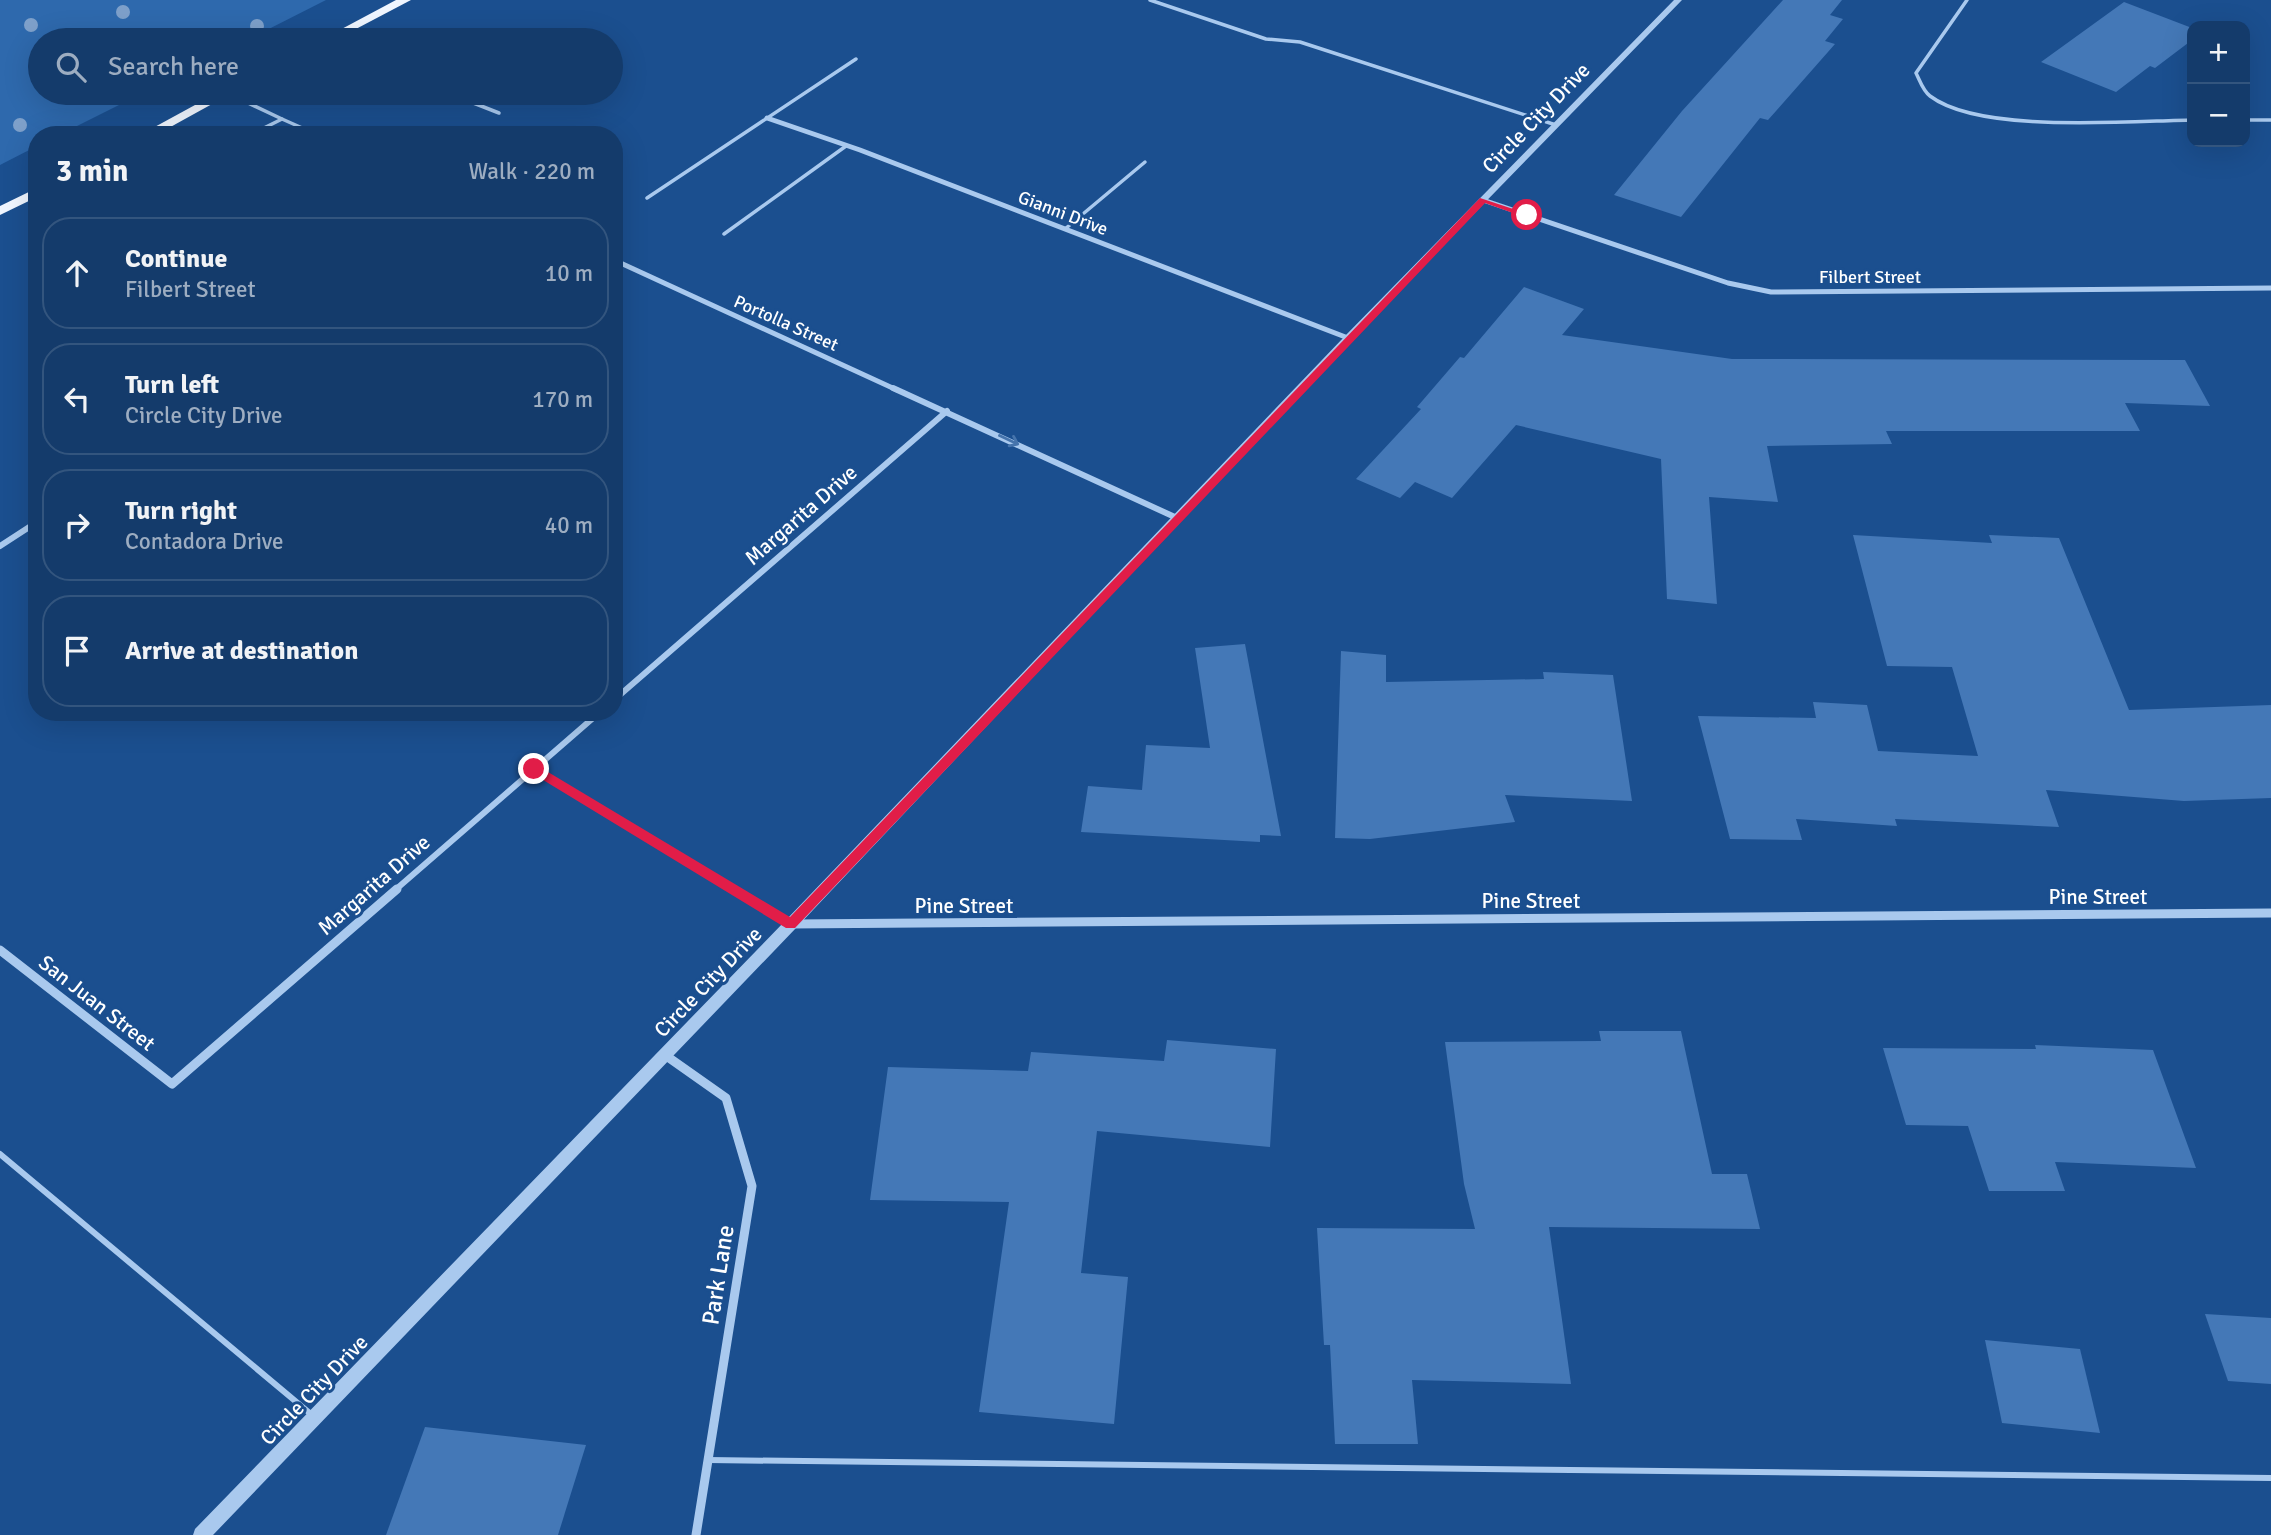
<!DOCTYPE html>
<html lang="en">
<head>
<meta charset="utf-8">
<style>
  :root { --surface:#143b6b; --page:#214673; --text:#f1f3f6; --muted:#9dadc1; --line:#33557e }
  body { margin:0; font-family:Signika,sans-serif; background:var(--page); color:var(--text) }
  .controls { position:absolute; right:21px; top:21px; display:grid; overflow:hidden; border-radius:14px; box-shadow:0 7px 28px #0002 }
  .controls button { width:63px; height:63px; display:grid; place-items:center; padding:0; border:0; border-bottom:2px solid var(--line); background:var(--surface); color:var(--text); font:35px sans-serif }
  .stop { position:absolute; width:21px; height:21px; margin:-16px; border:5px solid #e11d48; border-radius:50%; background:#fff }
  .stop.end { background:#e11d48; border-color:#fff; box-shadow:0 2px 7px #0008 }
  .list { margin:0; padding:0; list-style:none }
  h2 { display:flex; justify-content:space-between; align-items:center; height:91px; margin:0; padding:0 28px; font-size:30px }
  h2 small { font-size:23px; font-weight:400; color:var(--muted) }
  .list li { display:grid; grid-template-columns:46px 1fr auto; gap:21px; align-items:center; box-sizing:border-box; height:112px; margin:0 14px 14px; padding:0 14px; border:2px solid var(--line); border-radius:28px }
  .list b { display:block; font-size:26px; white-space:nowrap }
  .list p { margin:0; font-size:23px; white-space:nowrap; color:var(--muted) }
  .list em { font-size:23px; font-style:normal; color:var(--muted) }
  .icon { flex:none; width:38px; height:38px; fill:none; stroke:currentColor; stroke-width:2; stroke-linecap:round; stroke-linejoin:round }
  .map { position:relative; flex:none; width:2271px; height:1535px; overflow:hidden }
  .search { position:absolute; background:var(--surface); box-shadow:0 7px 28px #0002; left:28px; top:28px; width:595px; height:77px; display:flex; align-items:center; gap:18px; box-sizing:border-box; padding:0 24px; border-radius:38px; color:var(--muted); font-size:26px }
  .panel { position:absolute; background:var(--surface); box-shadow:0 7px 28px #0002; left:28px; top:126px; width:595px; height:595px; border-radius:28px }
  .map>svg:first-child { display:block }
  .green { fill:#2e69ad }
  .building { fill:#4478b7 }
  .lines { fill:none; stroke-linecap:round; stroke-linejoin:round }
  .service-far1 { stroke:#a9c9ee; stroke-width:3.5 }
  .service { stroke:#a9c9ee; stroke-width:6 }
  .minor-far2 { stroke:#a9c9ee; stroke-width:5 }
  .minor-far1 { stroke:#a9c9ee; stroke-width:6 }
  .minor { stroke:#a9c9ee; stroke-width:9 }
  .tertiary { fill:#a9c9ee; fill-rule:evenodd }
  .primary { fill:#f0f6ff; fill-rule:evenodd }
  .tree { fill:#7ea0ca }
  .oneway { stroke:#4674ac }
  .route { fill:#e11d48 }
  .labels { text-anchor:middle; stroke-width:6; stroke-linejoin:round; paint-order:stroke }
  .far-street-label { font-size:18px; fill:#fff; stroke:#1b4f8f }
  .street-label { font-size:21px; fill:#fff; stroke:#1b4f8f }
  .near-street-label { font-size:24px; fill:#fff; stroke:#1b4f8f }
</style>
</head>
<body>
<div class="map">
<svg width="2271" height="1535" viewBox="0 0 2271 1535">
  <rect width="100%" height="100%" fill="#1b4f8f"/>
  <polygon class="green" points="0,0 326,0 247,40 40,40 40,93 143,93 59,135 37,135 37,146 0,165"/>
  <g class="building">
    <polygon points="1783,0 1842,0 1830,15 1843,19 1825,41 1835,44 1768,120 1760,118 1681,217 1614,195 1682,111"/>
    <polygon points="2124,2 2192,28 2192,40 2155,68 2150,66 2116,92 2041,62"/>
    <polygon points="1524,287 1584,309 1562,335 1732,359 2185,360 2210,406 2125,403 2140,431 1886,431 1892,444 1767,446 1778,502 1709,497 1717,604 1667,599 1661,459 1516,425 1452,498 1415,482 1400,498 1356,479 1421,409 1417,407 1460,357 1464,358"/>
    <polygon points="1853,535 1992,543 1989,535 2059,538 2129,710 2271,705 2271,798 2184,801 2046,790 2059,827 1895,819 1897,826 1796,819 1802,840 1730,839 1698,716 1816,718 1813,702 1867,705 1878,751 1978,756 1952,667 1887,666"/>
    <polygon points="1245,644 1281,836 1260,835 1260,842 1081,832 1088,786 1142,790 1146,745 1210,748 1195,648"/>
    <polygon points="1341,651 1386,655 1386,682 1544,679 1543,672 1613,675 1632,801 1505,795 1515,822 1370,839 1335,838"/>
    <polygon points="1599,1031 1681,1031 1712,1174 1747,1174 1760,1229 1549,1227 1571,1384 1412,1380 1418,1444 1335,1444 1330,1345 1324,1345 1317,1228 1475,1229 1464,1184 1445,1042 1601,1041"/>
    <polygon points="1167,1040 1276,1049 1270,1147 1097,1131 1081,1273 1128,1277 1114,1424 979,1412 1009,1202 870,1200 888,1067 1028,1071 1031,1052 1164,1061"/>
    <polygon points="2035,1045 2153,1050 2196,1168 2055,1162 2065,1191 1989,1191 1968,1126 1906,1125 1883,1048 2036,1049"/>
    <polygon points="2205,1314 2271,1318 2271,1384 2228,1381"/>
    <polygon points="1985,1340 2080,1349 2100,1433 2002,1423"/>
    <polygon points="425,1427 586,1445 558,1535 386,1535"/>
  </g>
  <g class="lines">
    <g class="service-far1">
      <polyline points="1150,0 1266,39 1300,42 1556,125"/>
      <path d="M1967,0L1916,73C1920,81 1923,91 1930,96C1980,134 2129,121 2192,120"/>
      <polyline points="227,93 282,119"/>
      <polyline points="448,93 499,113"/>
      <polyline points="2245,120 2271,120"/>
      <polyline points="157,129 170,135"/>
      <polyline points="250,135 282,119 318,135"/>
      <polyline points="647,198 856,59"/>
      <polyline points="1065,229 1145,162"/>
      <polyline points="724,234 846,146"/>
    </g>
    <g class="service">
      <polyline points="0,1154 312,1415"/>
      <polyline points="708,1460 2271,1478"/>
    </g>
    <g class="minor-far2">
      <polyline points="767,118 860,150 1348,338"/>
      <polyline points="1483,200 1728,283 1771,292 2271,288"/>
      <polyline points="614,260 897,390"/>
    </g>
    <g class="minor-far1">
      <polyline points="893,388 1177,518"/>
      <polyline points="0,546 37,522"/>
      <polyline points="614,700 947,411"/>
      <polyline points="534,769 736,891"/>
      <polyline points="394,891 600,712"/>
    </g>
    <g class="minor">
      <polyline points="733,889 791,924 2271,913"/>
      <polyline points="0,950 172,1084 397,889"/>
      <polyline points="665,1055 726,1098 752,1186 696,1535"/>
    </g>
    <polygon class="tertiary" points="1674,0 1682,0 1351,340 796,928 213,1535 193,1535 195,1529 786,920 1345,336"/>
    <g class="primary">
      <polygon points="396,0 411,0 335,40 321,40"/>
      <polygon points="217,93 232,93 156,135 140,135"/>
      <polygon points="37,188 37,197 0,215 0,206"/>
    </g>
  </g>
  <g class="tree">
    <circle cx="123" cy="12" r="7"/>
    <circle cx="31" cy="25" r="7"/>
    <circle cx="257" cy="26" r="7"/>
    <circle cx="20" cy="125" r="7"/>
  </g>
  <defs><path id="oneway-shaft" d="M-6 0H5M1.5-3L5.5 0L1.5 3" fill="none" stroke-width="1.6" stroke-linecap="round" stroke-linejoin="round" transform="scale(1.75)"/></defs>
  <use class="oneway" href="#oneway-shaft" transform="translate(1009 440) rotate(25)"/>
  <polygon class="route" points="1480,198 1531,215 1524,217 1485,203 795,928 786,928 530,772 530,766 538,766 790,917"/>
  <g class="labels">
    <g class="far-street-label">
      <text transform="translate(1063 213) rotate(21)" y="6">Gianni Drive</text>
      <text x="1870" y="283">Filbert Street</text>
      <text transform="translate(786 323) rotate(24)" y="6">Portolla Street</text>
    </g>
    <g class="street-label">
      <text transform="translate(1536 118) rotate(-46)" y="7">Circle City Drive</text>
      <text transform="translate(801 515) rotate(-41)" y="7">Margarita Drive</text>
      <text transform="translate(374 885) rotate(-41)" y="7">Margarita Drive</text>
      <text x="2098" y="904">Pine Street</text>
      <text x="1531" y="908">Pine Street</text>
      <text x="964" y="913">Pine Street</text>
      <text transform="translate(708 982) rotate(-46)" y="7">Circle City Drive</text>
      <text transform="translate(97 1003) rotate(38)" y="7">San Juan Street</text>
      <text transform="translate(314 1390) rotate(-46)" y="7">Circle City Drive</text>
    </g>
    <g class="near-street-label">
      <text transform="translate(718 1275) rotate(-81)" y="8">Park Lane</text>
    </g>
  </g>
</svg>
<div class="controls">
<button>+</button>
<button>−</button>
</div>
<div class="stop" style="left:1527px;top:215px"></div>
<div class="stop end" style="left:534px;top:769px"></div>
<div class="search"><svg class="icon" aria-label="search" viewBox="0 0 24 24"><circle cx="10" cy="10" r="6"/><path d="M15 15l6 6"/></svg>Search here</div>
<section class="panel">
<h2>3 min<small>Walk · 220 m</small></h2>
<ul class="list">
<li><svg class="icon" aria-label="ahead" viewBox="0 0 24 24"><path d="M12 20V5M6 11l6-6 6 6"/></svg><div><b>Continue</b><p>Filbert Street</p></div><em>10 m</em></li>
<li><svg class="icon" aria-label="left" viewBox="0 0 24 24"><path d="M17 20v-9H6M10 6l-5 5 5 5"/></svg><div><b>Turn left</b><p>Circle City Drive</p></div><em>170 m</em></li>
<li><svg class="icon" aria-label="right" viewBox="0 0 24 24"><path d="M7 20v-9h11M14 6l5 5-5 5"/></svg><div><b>Turn right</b><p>Contadora Drive</p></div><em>40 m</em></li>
<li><svg class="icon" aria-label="arrive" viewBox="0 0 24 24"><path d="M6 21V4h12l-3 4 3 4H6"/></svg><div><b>Arrive at destination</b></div></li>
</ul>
</section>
</div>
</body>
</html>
